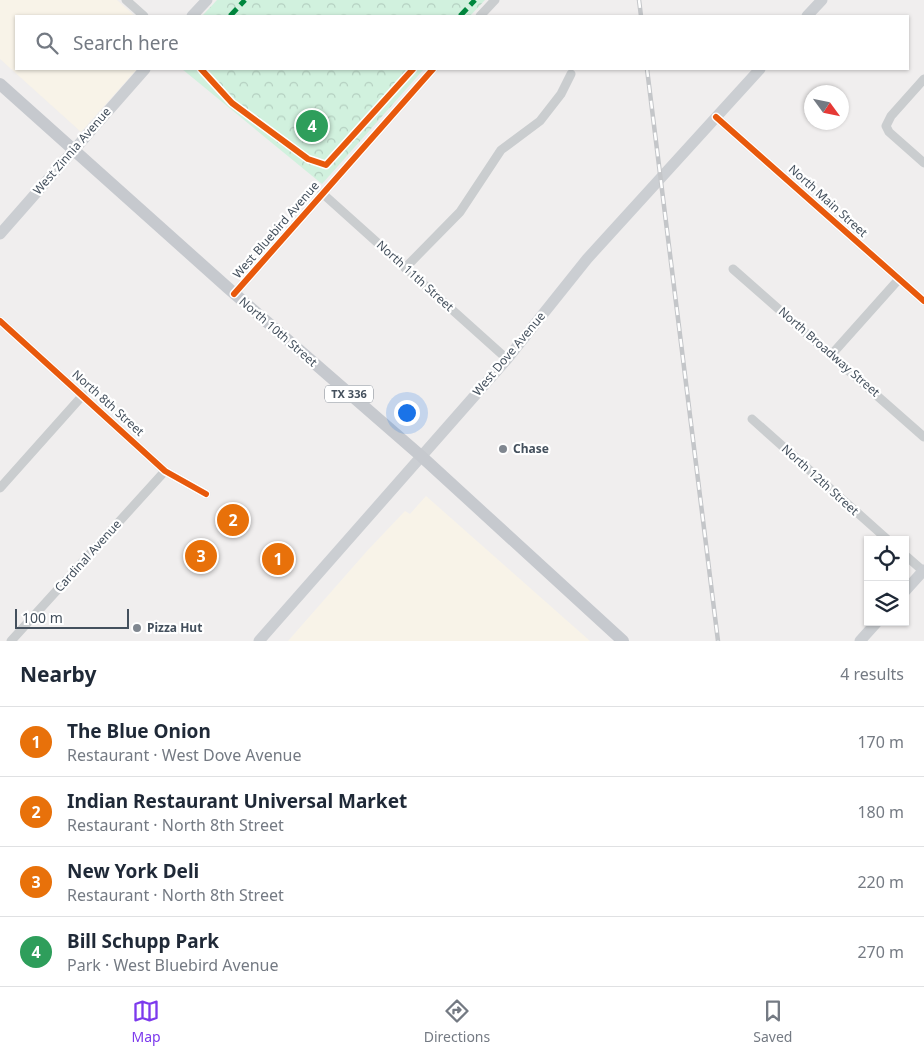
<!DOCTYPE html>
<html lang="en">
<head>
<meta charset="utf-8">
<style>
  :root { --surface:#fff; --page:#f6f6f7; --text:#1f2937; --muted:#747a83; --line:#e0e1e3; --accent:#7c3aed }
  body { margin:0; font-family:"Noto Sans",sans-serif; background:var(--page); color:var(--text) }
  .controls { position:absolute; right:15px; bottom:15px; display:grid; overflow:hidden; border-radius:0px; box-shadow:0 1px 4px #0004 }
  .controls button { width:45px; height:45px; display:grid; place-items:center; padding:0; border:0; border-bottom:1px solid var(--line); background:var(--surface); color:var(--text); font:25px sans-serif }
  .compass { position:absolute; left:804px; top:85px; width:45px; height:45px; border-radius:50%; background:var(--surface); box-shadow:0 1px 4px #0004; rotate:123deg }
  .scale { position:absolute; left:15px; bottom:12px; width:114px; box-sizing:border-box; padding-left:5px; border:2px solid #44505d; border-top:0; font-size:14px; line-height:18px; white-space:nowrap; color:#44505d; -webkit-text-stroke:4px #fff; paint-order:stroke }
  .you { position:absolute; left:406px; top:412px; width:18px; height:18px; margin:-12px; border:4px solid #fff; border-radius:50%; background:#1a73e8; box-shadow:0 0 0 8px #1a73e833 }
  .badge { display:grid; place-items:center; width:32px; height:32px; border-radius:50%; background:var(--accent); color:#fff; font-size:16px; font-weight:700 }
  .pin { position:absolute; translate:-50% -50%; border:2px solid #fff; box-shadow:0 1px 5px #0006 }
  .list { margin:0; padding:0; list-style:none }
  h2 { display:flex; justify-content:space-between; align-items:center; height:65px; margin:0; padding:0 20px; font-size:21px }
  h2 small { font-size:16px; font-weight:400; color:var(--muted) }
  .list li { display:grid; grid-template-columns:32px 1fr auto; gap:15px; align-items:center; box-sizing:border-box; height:70px; padding:0 20px; border-top:1px solid var(--line) }
  .list b { display:block; font-size:19px; white-space:nowrap }
  .list p { margin:0; font-size:16px; white-space:nowrap; color:var(--muted) }
  .list em { font-size:16px; font-style:normal; color:var(--muted) }
  .icon { flex:none; width:28px; height:28px; fill:none; stroke:currentColor; stroke-width:2; stroke-linecap:round; stroke-linejoin:round }
  .map { position:relative; flex:none; width:924px; height:641px; overflow:hidden }
  .search { position:absolute; background:var(--surface); box-shadow:0 1px 4px #0004; left:15px; right:15px; top:15px; height:55px; display:flex; align-items:center; gap:12px; box-sizing:border-box; padding:0 18px; border-radius:0px; color:var(--muted); font-size:19px }
  .sheet { height:345px; background:var(--surface) }
  nav { display:flex; justify-content:space-around; align-items:center; box-sizing:border-box; height:70px; border-top:1px solid var(--line); background:var(--surface); font-size:14px; color:var(--muted) }
  nav a { display:grid; justify-items:center; gap:2px }
  nav .on { color:var(--accent) }
  .map>svg:first-child { display:block }
  .commercial { fill:#f8f3e8 }
  .forest { fill:url(#forest-crowns) }
  .lines { fill:none; stroke-linecap:round; stroke-linejoin:round }
  .street { stroke:#cacdcf; stroke-width:9 }
  .secondary { stroke:#cbced2; stroke-width:11 }
  .primary { stroke:#c6c9ce; stroke-width:12 }
  .rail-casing { stroke:#c4c6c9; stroke-width:4.5 }
  .rail { stroke:#fff; stroke-width:2.5; stroke-dasharray:8; stroke-linecap:butt }
  .quiet { stroke:#00873e; stroke-width:5; stroke-dasharray:10 5; stroke-linecap:butt }
  .cycleway-casing { stroke:#fff; stroke-width:9 }
  .cycleway { stroke:#e8590c; stroke-width:6 }
  .poi-dot { fill:#808790; stroke:#fff; stroke-width:2 }
  .labels { text-anchor:middle; stroke-width:4.5; stroke-linejoin:round; paint-order:stroke }
  .shield { fill:#fff; stroke:#7c848e; stroke-width:1 }
  .shield-label { font-size:11px; font-weight:bold; fill:#44505d }
  .street-label { font-size:12px; fill:#44505d; stroke:#fff }
  .poi-label { font-size:12px; font-weight:bold; fill:#44505d; stroke:#fff; text-anchor:start }
</style>
</head>
<body>
<div class="map">
<svg width="924" height="641" viewBox="0 0 924 641">
  <defs>
    <pattern id="forest-crowns" width="20" height="18" patternUnits="userSpaceOnUse" patternTransform="scale(1.25)"><rect width="20" height="18" fill="#d1f1de"/><path d="M2 6a3 3 0 1 1 6 0M12 15a3 3 0 1 1 6 0" fill="none" stroke="#b5d0c1"/></pattern>
  </defs>
  <rect width="100%" height="100%" fill="#f0eeee"/>
  <g class="commercial">
    <polygon points="0,0 117,0 135,16 16,16 16,69 137,69 81,132 0,59"/>
    <polygon points="426,496 590,641 288,641 367,551 405,511 410,514"/>
  </g>
  <g class="forest">
    <polygon points="217,0 485,0 470,16 202,16"/>
    <polygon points="182,69 424,69 322,184"/>
  </g>
  <g class="lines">
    <g class="street">
      <polyline points="126,0 144,16"/>
      <polyline points="480,16 495,0"/>
      <polyline points="924,79 891,116 886,126 889,132 924,163"/>
      <polyline points="716,117 924,301"/>
      <polyline points="322,193 507,359"/>
      <polyline points="405,268 460,212 501,150 540,121 561,94 571,74"/>
      <polyline points="733,269 924,437"/>
      <polyline points="234,294 433,69"/>
      <polyline points="0,321 165,471 206,494"/>
      <polyline points="832,354 899,279"/>
      <polyline points="752,419 888,540"/>
      <polyline points="0,488 83,395"/>
      <polyline points="905,555 923,571"/>
      <polyline points="11,641 165,471"/>
    </g>
    <g class="secondary">
      <polyline points="192,16 207,0"/>
      <polyline points="807,16 822,0"/>
      <polyline points="0,234 145,69"/>
      <polyline points="905,591 924,570"/>
      <polyline points="259,641 507,359 587,259 760,69"/>
      <polyline points="860,641 877,622"/>
    </g>
    <polyline class="primary" points="0,84 228,288 421,456 623,641"/>
    <g class="rail-casing">
      <g id="rail">
        <polyline points="639,0 641,16"/>
        <polyline points="647,69 718,641"/>
      </g>
    </g>
    <use href="#rail" class="rail"/>
    <g class="quiet">
      <polyline points="230,16 245,0"/>
      <polyline points="460,16 475,0"/>
    </g>
    <g class="cycleway-casing">
      <g id="cycleway">
        <polyline points="201,69 232,103 308,159 326,165 413,69"/>
        <polyline points="716,117 924,301"/>
        <polyline points="234,294 433,69"/>
        <polyline points="0,321 165,471 206,494"/>
      </g>
    </g>
    <use href="#cycleway" class="cycleway"/>
  </g>
  <g class="poi-dot">
    <circle cx="503" cy="449" r="5"/>
    <circle cx="137" cy="628" r="5"/>
  </g>
  <g class="labels">
    <rect class="shield" x="325" y="385.5" width="48" height="17" rx="4"/>
    <g class="shield-label">
      <text x="349" y="398">TX 336</text>
    </g>
    <g class="street-label">
      <text transform="translate(72 151) rotate(-49)" y="4">West Zinnia Avenue</text>
      <text transform="translate(828 201) rotate(42)" y="4">North Main Street</text>
      <text transform="translate(276 230) rotate(-49)" y="4">West Bluebird Avenue</text>
      <text transform="translate(415 276) rotate(42)" y="4">North 11th Street</text>
      <text transform="translate(278 332) rotate(41)" y="4">North 10th Street</text>
      <text transform="translate(829 352) rotate(41)" y="4">North Broadway Street</text>
      <text transform="translate(509 354) rotate(-50)" y="4">West Dove Avenue</text>
      <text transform="translate(108 403) rotate(42)" y="4">North 8th Street</text>
      <text transform="translate(820 480) rotate(42)" y="4">North 12th Street</text>
      <text transform="translate(88 556) rotate(-48)" y="4">Cardinal Avenue</text>
    </g>
    <g class="poi-label">
      <text x="513" y="453">Chase</text>
      <text x="147" y="632">Pizza Hut</text>
    </g>
  </g>
</svg>
<div class="controls">
<button><svg class="icon" aria-label="locate" viewBox="0 0 24 24"><circle cx="12" cy="12" r="6"/><path d="M12 2v4M12 18v4M2 12h4M18 12h4"/></svg></button>
<button><svg class="icon" aria-label="layers" viewBox="0 0 24 24"><path d="M12 4l9 5-9 5-9-5zM3 14l9 5 9-5"/></svg></button>
</div>
<svg class="compass" viewBox="-18 -18 36 36"><path d="M0-13l5 13h-10z" fill="#e53935"/><path d="M0 13l5-13h-10z" fill="#747a83"/></svg>
<div class="scale">100 m</div>
<div class="you"></div>
<div class="pin badge" style="left:278px;top:559px;background:#e8710a">1</div>
<div class="pin badge" style="left:233px;top:520px;background:#e8710a">2</div>
<div class="pin badge" style="left:201px;top:556px;background:#e8710a">3</div>
<div class="pin badge" style="left:312px;top:126px;background:#2e9e5b">4</div>
<div class="search"><svg class="icon" aria-label="search" viewBox="0 0 24 24"><circle cx="10" cy="10" r="6"/><path d="M15 15l6 6"/></svg>Search here</div>
</div>
<section class="sheet">
<h2>Nearby<small>4 results</small></h2>
<ul class="list">
<li><span class="badge" style="background:#e8710a">1</span><div><b>The Blue Onion</b><p>Restaurant · West Dove Avenue</p></div><em>170 m</em></li>
<li><span class="badge" style="background:#e8710a">2</span><div><b>Indian Restaurant Universal Market</b><p>Restaurant · North 8th Street</p></div><em>180 m</em></li>
<li><span class="badge" style="background:#e8710a">3</span><div><b>New York Deli</b><p>Restaurant · North 8th Street</p></div><em>220 m</em></li>
<li><span class="badge" style="background:#2e9e5b">4</span><div><b>Bill Schupp Park</b><p>Park · West Bluebird Avenue</p></div><em>270 m</em></li>
</ul>
</section>
<nav>
<a class="on"><svg class="icon" aria-label="map" viewBox="0 0 24 24"><path d="M3 6l6-2 6 2 6-2v14l-6 2-6-2-6 2zM9 4v14M15 6v14"/></svg>Map</a>
<a><svg class="icon" aria-label="directions" viewBox="0 0 24 24"><path d="M12 3l9 9-9 9-9-9zM9 14v-3h6M13 9l2 2-2 2"/></svg>Directions</a>
<a><svg class="icon" aria-label="saved" viewBox="0 0 24 24"><path d="M7 4h10v16l-5-4-5 4z"/></svg>Saved</a>
</nav>
</body>
</html>
